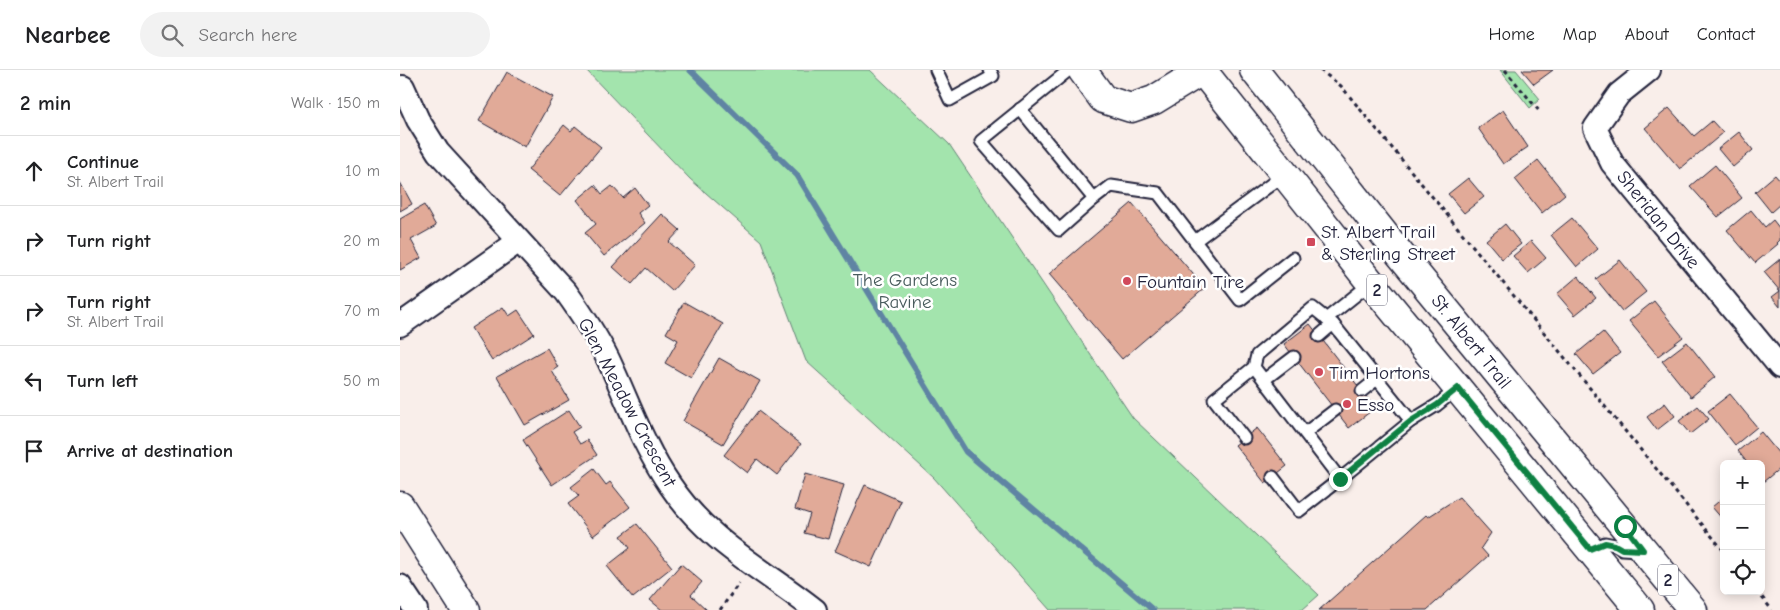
<!DOCTYPE html>
<html lang="en">
<head>
<meta charset="utf-8">
<style>
  :root { --surface:#fff; --page:#f2f2f2; --text:#202124; --muted:#757577; --line:#e0e0e0 }
  body { margin:0; font-family:"Comic Neue",sans-serif; background:var(--page); color:var(--text) }
  .controls { position:absolute; right:15px; bottom:15px; display:grid; overflow:hidden; border-radius:8px; box-shadow:0 2px 12px #0003 }
  .controls button { width:45px; height:45px; display:grid; place-items:center; padding:0; border:0; border-bottom:1px solid var(--line); background:var(--surface); color:var(--text); font:25px sans-serif }
  .stop { position:absolute; width:15px; height:15px; margin:-11px; border:4px solid #0b8043; border-radius:50%; background:#fff }
  .stop.end { background:#0b8043; border-color:#fff; box-shadow:0 1px 5px #0008 }
  .list { margin:0; padding:0; list-style:none }
  h2 { display:flex; justify-content:space-between; align-items:center; height:65px; margin:0; padding:0 20px; font-size:21px }
  h2 small { font-size:16px; font-weight:400; color:var(--muted) }
  .list li { display:grid; grid-template-columns:32px 1fr auto; gap:15px; align-items:center; box-sizing:border-box; height:70px; padding:0 20px; border-top:1px solid var(--line) }
  .list b { display:block; font-size:19px; white-space:nowrap }
  .list p { margin:0; font-size:16px; white-space:nowrap; color:var(--muted) }
  .list em { font-size:16px; font-style:normal; color:var(--muted) }
  .icon { flex:none; width:28px; height:28px; fill:none; stroke:currentColor; stroke-width:2; stroke-linecap:round; stroke-linejoin:round }
  .map { position:relative; flex:none; width:1380px; height:540px; overflow:hidden }
  header { display:flex; align-items:center; gap:30px; box-sizing:border-box; height:70px; padding:0 25px; background:var(--surface); border-bottom:1px solid var(--line) }
  header strong { font-size:24px }
  nav { display:flex; gap:28px; margin-inline-start:auto; font-size:18px }
  .search { width:350px; height:45px; background:var(--page); display:flex; align-items:center; gap:12px; box-sizing:border-box; padding:0 18px; border-radius:28px; color:var(--muted); font-size:19px }
  main { display:flex }
  aside { flex:1; background:var(--surface) }
  .map>svg:first-child { display:block }
  .green { fill:#a3e4ad; stroke:#628374 }
  .lines { fill:none; stroke-linecap:round; stroke-linejoin:round }
  .stream { stroke:#5f84a3; stroke-width:6 }
  .building { fill:#e1aa98; stroke:#22223b }
  .lane-casing { stroke:#22223b; stroke-width:15 }
  .street-casing { stroke:#22223b; stroke-width:26 }
  .secondary-casing { stroke:#22223b; stroke-width:31 }
  .primary-casing { stroke:#22223b; stroke-width:31 }
  .path { stroke:#22223b; stroke-width:3; stroke-dasharray:4 4; stroke-linecap:butt }
  .lane { stroke:#fff; stroke-width:11 }
  .street { stroke:#fff; stroke-width:22 }
  .secondary { stroke:#fff; stroke-width:28 }
  .primary { stroke:#fff; stroke-width:28 }
  .route { stroke:#0b8043; stroke-width:6 }
  .poi-dot { fill:#d1495b; stroke:#fff; stroke-width:2 }
  .labels { text-anchor:middle; stroke-width:5; stroke-linejoin:round; paint-order:stroke }
  .shield { fill:#fff; stroke:#646476; stroke-width:1 }
  .shield-label { font-size:18px; font-weight:bold; fill:#22223b }
  .street-label { font-size:19px; fill:#22223b; stroke:#fff }
  .poi-label { font-size:19px; fill:#22223b; stroke:#fff; text-anchor:start }
  .park-label { font-size:19px; fill:#495c5d; stroke:#fff }
</style>
</head>
<body>
<header>
<strong>Nearbee</strong>
<div class="search"><svg class="icon" aria-label="search" viewBox="0 0 24 24"><circle cx="10" cy="10" r="6"/><path d="M15 15l6 6"/></svg>Search here</div>
<nav><a>Home</a><a>Map</a><a>About</a><a>Contact</a></nav>
</header>
<main>
<aside>
<h2>2 min<small>Walk · 150 m</small></h2>
<ul class="list">
<li><svg class="icon" aria-label="ahead" viewBox="0 0 24 24"><path d="M12 20V5M6 11l6-6 6 6"/></svg><div><b>Continue</b><p>St. Albert Trail</p></div><em>10 m</em></li>
<li><svg class="icon" aria-label="right" viewBox="0 0 24 24"><path d="M7 20v-9h11M14 6l5 5-5 5"/></svg><div><b>Turn right</b></div><em>20 m</em></li>
<li><svg class="icon" aria-label="right" viewBox="0 0 24 24"><path d="M7 20v-9h11M14 6l5 5-5 5"/></svg><div><b>Turn right</b><p>St. Albert Trail</p></div><em>70 m</em></li>
<li><svg class="icon" aria-label="left" viewBox="0 0 24 24"><path d="M17 20v-9H6M10 6l-5 5 5 5"/></svg><div><b>Turn left</b></div><em>50 m</em></li>
<li><svg class="icon" aria-label="arrive" viewBox="0 0 24 24"><path d="M6 21V4h12l-3 4 3 4H6"/></svg><div><b>Arrive at destination</b></div></li>
</ul>
</aside>
<div class="map">
<svg width="1380" height="540" viewBox="0 0 1380 540">
  <rect width="100%" height="100%" fill="#f9eeea"/>
  <filter id="ink" filterUnits="userSpaceOnUse"><feTurbulence type="fractalNoise" baseFrequency=".02" numOctaves="2"/><feDisplacementMap in="SourceGraphic" scale="10" xChannelSelector="R" yChannelSelector="G"/><feConvolveMatrix kernelMatrix="1 2 1 2 8 2 1 2 1" color-interpolation-filters="sRGB"/></filter>
  <g filter="url(#ink)">
    <g class="green">
      <polygon points="186,0 470,0 549,74 733,348 919,525 902,540 650,540 534,408 406,291 361,171 290,109"/>
      <polygon points="1100,0 1116,0 1140,29 1130,38"/>
    </g>
    <g class="lines">
      <polyline class="stream" points="290,0 397,105 566,382 753,540"/>
    </g>
    <g class="building">
      <polygon points="1122,0 1153,0 1134,14"/>
      <polygon points="107,2 153,27 125,77 79,51"/>
      <polygon points="1269,38 1294,66 1312,51 1323,63 1280,99 1245,58"/>
      <polygon points="1103,40 1128,77 1103,94 1078,58"/>
      <polygon points="164,55 171,61 175,56 201,77 160,126 128,100"/>
      <polygon points="1339,62 1353,80 1333,97 1318,79"/>
      <polygon points="1138,90 1165,124 1142,143 1115,109"/>
      <polygon points="1315,95 1342,128 1318,147 1290,116"/>
      <polygon points="1375,105 1380,111 1380,134 1371,142 1355,122"/>
      <polygon points="1068,108 1084,127 1064,143 1048,124"/>
      <polygon points="0,112 12,134 0,141"/>
      <polygon points="195,115 202,124 212,116 223,128 235,118 248,135 238,143 245,153 204,186 185,163 196,154 177,130"/>
      <polygon points="732,133 805,218 722,289 649,204"/>
      <polygon points="24,135 36,156 11,170 21,188 0,200 0,149"/>
      <polygon points="1351,140 1365,157 1373,150 1380,159 1380,170 1377,173 1378,174 1355,193 1327,160"/>
      <polygon points="262,144 280,160 269,172 295,195 272,221 246,198 232,214 213,197"/>
      <polygon points="1172,148 1198,179 1177,197 1151,165"/>
      <polygon points="1105,154 1121,174 1102,189 1086,170"/>
      <polygon points="1131,171 1146,188 1128,203 1113,186"/>
      <polygon points="1380,189 1380,237 1372,227 1380,221 1364,202"/>
      <polygon points="1220,190 1246,222 1222,241 1196,209"/>
      <polygon points="1178,206 1196,228 1175,245 1157,224"/>
      <polygon points="1254,231 1283,267 1258,286 1229,251"/>
      <polygon points="284,232 323,254 291,308 265,293 278,270 266,263"/>
      <polygon points="103,237 109,246 118,240 134,264 92,291 71,258"/>
      <polygon points="910,254 975,338 949,358 884,274"/>
      <polygon points="1203,262 1220,283 1193,304 1176,284"/>
      <polygon points="1287,272 1315,307 1291,327 1262,291"/>
      <polygon points="147,278 158,297 152,301 169,330 125,355 97,306"/>
      <polygon points="319,288 360,311 323,374 283,351"/>
      <polygon points="1330,324 1357,357 1335,375 1308,341"/>
      <polygon points="1265,333 1275,346 1257,360 1247,347"/>
      <polygon points="1298,336 1309,349 1290,364 1279,351"/>
      <polygon points="169,340 180,357 172,362 180,374 187,370 197,385 152,415 123,370"/>
      <polygon points="358,341 401,374 377,405 357,389 347,403 324,385"/>
      <polygon points="857,358 887,396 865,413 835,375"/>
      <polygon points="1361,362 1380,385 1380,398 1363,412 1361,410 1361,394 1348,394 1338,381"/>
      <polygon points="194,399 206,415 210,412 230,437 193,466 168,434 179,426 171,417"/>
      <polygon points="405,404 444,415 428,469 404,463 410,444 395,439"/>
      <polygon points="465,415 501,431 471,497 435,481"/>
      <polygon points="1059,427 1091,463 1081,478 1088,486 1027,540 919,540 1026,445 1028,447"/>
      <polygon points="1324,427 1324,451 1312,437"/>
      <polygon points="237,454 272,497 233,528 207,496 230,478 221,466"/>
      <polygon points="281,494 302,512 291,525 307,540 262,540 250,530"/>
    </g>
    <g class="lines">
      <g class="lane-casing">
        <g id="lane">
          <polyline points="536,0 550,30 593,6 590,0"/>
          <polyline points="669,0 581,71 659,160 694,129 711,116 758,123 840,230 893,188"/>
          <polyline points="620,39 694,129"/>
          <polyline points="795,171 885,104"/>
          <polyline points="926,249 971,213"/>
          <polyline points="919,266 933,254"/>
          <polyline points="894,287 864,310 940,409 1011,351 1037,335 1058,318"/>
          <polyline points="864,310 854,297 857,285 913,238 933,254 1011,351"/>
          <polyline points="962,321 977,309"/>
          <polyline points="905,363 935,340"/>
          <polyline points="844,368 814,329 854,297"/>
          <polyline points="873,407 899,441 940,409"/>
          <polyline points="1190,479 1205,473 1215,475 1222,479 1239,480"/>
        </g>
      </g>
      <g class="street-casing">
        <g id="street">
          <polyline points="1249,0 1219,24 1195,58 1212,93 1380,297"/>
          <path d="M3,17L18,50L38,82L166,222C181,243 196,265 208,289C228,331 243,376 270,415C309,473 362,498 415,540"/>
          <polyline points="0,255 119,171"/>
          <polyline points="0,516 16,540"/>
        </g>
      </g>
      <g class="secondary-casing">
        <g id="secondary">
          <polyline points="682,0 703,29 731,38 754,30 803,0"/>
          <polyline points="0,436 66,540"/>
        </g>
      </g>
      <g class="primary-casing">
        <g id="primary">
          <polyline points="802,0 971,213 1240,540"/>
          <polyline points="854,0 999,183 1293,540"/>
        </g>
      </g>
      <g class="path">
        <polyline points="920,0 941,16 1324,481"/>
        <polyline points="1105,0 1140,42"/>
        <polyline points="1357,521 1372,540"/>
        <polyline points="320,540 339,513"/>
      </g>
      <use href="#lane" class="lane"/>
      <use href="#street" class="street"/>
      <use href="#secondary" class="secondary"/>
      <use href="#primary" class="primary"/>
    </g>
  </g>
  <g class="lines" filter="url(#ink)">
    <polyline class="route" points="940,409 1011,351 1037,335 1058,318 1190,479 1205,473 1215,475 1222,479 1243,480 1225,456"/>
  </g>
  <g class="poi-dot">
    <rect x="906" y="167" width="10" height="10" rx="2.5"/>
    <circle cx="727" cy="211" r="5"/>
    <circle cx="919" cy="302" r="5"/>
    <circle cx="947" cy="334" r="5"/>
  </g>
  <g class="labels">
    <g class="shield">
      <rect x="967" y="204.5" width="20" height="31" rx="4"/>
      <rect x="1258" y="494.5" width="20" height="31" rx="4"/>
    </g>
    <g class="shield-label">
      <text x="977" y="226">2</text>
      <text x="1268" y="516">2</text>
    </g>
    <g class="street-label">
      <text transform="translate(1259 149) rotate(51)" y="7">Sheridan Drive</text>
      <text transform="translate(1072 271) rotate(51)" y="7">St. Albert Trail</text>
      <text transform="translate(228 332) rotate(62)" y="7">Glen Meadow Crescent</text>
    </g>
    <g class="poi-label">
      <text x="921" y="168">St. Albert Trail<tspan x="921" dy="22">&amp; Sterling Street</tspan></text>
      <text x="737" y="218">Fountain Tire</text>
      <text x="929" y="309">Tim Hortons</text>
      <text x="957" y="341">Esso</text>
    </g>
    <g class="park-label">
      <text x="505" y="216">The Gardens<tspan x="505" dy="22">Ravine</tspan></text>
    </g>
  </g>
</svg>
<div class="controls">
<button>+</button>
<button>−</button>
<button><svg class="icon" aria-label="locate" viewBox="0 0 24 24"><circle cx="12" cy="12" r="6"/><path d="M12 2v4M12 18v4M2 12h4M18 12h4"/></svg></button>
</div>
<div class="stop" style="left:1225px;top:456px"></div>
<div class="stop end" style="left:940px;top:409px"></div>
</div>
</main>
</body>
</html>
